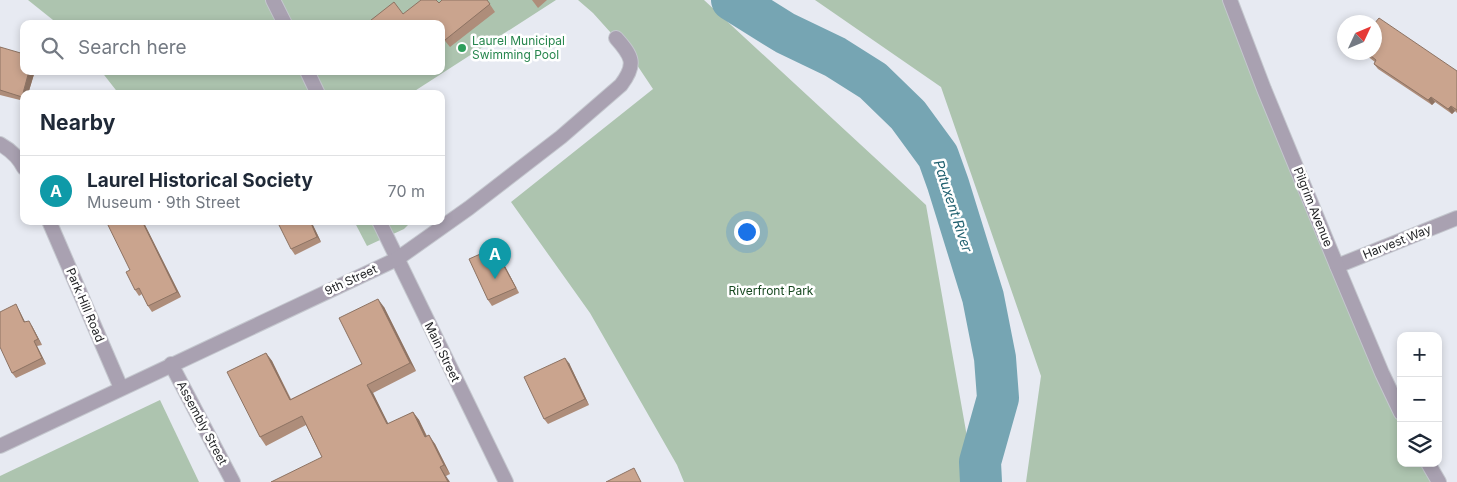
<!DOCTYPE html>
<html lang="en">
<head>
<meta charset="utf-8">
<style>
  :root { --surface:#fff; --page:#f6f6f7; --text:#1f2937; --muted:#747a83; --line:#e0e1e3; --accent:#0b8043 }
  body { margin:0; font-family:Inter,sans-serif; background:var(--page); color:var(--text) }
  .controls { position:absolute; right:15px; bottom:15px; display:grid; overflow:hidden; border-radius:10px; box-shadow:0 2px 8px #0003 }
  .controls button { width:45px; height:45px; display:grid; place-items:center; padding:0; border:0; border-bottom:1px solid var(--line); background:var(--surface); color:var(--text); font:25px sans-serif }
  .compass { position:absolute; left:1337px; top:15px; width:45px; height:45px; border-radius:50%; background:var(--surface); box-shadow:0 2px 8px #0003; rotate:46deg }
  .you { position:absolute; left:746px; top:231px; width:18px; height:18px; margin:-12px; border:4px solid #fff; border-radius:50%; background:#1a73e8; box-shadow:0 0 0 8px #1a73e833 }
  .badge { display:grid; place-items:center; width:32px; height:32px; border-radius:50%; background:var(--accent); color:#fff; font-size:16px; font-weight:700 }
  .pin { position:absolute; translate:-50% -41px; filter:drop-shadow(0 1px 2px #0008) }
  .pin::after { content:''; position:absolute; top:26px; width:18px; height:15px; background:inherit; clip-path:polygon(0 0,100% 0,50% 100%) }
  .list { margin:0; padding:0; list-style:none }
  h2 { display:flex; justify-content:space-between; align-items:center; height:65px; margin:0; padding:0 20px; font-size:21px }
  h2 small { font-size:16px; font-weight:400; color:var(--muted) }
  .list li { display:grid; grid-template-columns:32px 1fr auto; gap:15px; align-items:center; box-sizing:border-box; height:70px; padding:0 20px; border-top:1px solid var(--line) }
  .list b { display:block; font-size:19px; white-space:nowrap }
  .list p { margin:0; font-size:16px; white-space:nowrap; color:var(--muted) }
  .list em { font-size:16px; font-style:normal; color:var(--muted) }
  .icon { flex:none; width:28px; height:28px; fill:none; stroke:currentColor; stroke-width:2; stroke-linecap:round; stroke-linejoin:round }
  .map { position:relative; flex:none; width:1457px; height:482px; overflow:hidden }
  .search { position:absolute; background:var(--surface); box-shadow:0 2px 8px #0003; left:20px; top:20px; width:425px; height:55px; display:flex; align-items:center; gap:12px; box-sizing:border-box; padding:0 18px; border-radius:10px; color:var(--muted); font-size:19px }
  .panel { position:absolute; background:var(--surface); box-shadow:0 2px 8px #0003; left:20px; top:90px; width:425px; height:135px; border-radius:10px }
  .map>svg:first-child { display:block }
  .green { fill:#adc4af }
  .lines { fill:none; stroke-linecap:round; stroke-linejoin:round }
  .river { stroke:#76a5b3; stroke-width:42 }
  .minor-casing { stroke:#c4c7ce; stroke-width:16 }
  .tertiary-casing { stroke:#c4c7ce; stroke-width:16 }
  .minor { stroke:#a9a1b1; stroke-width:14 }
  .tertiary { stroke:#a9a1b1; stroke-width:14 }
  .wall { fill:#ae8d7a }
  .shaded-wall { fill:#8d7363 }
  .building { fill:#caa48e; stroke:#8d7363 }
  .leisure-dot { fill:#2e9e5b; stroke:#fff; stroke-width:2 }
  .labels { text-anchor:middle; stroke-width:5; stroke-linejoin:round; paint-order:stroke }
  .leisure-label { font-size:12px; fill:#27864d; stroke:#fff; text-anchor:start }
  .street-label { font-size:12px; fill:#252629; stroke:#fff }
  .park-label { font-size:12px; fill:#184921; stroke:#fff }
  .water-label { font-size:14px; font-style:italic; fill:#216170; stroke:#fff }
</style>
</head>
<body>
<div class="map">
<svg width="1457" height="482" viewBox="0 0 1457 482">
  <rect width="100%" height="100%" fill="#e7eaf2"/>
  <g class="green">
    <polygon points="28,0 556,0 410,94 119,94 101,71 441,71 441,24 58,24"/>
    <polygon points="578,0 704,0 926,205 975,482 684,482 677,465 590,313 511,202 653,89 629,53 593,13"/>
    <polygon points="815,0 1230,0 1401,413 1401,463 1428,463 1439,482 1026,482 1041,376 941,87"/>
    <polygon points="354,221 412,221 404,229 367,246"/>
    <polygon points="160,400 199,482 0,482 0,476"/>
  </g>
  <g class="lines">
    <polyline class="river" points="732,0 785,33 835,57 873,81 908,115 938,156 948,184 983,297 995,358 998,398 980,462 981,482"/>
    <g class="minor-casing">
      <g id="minor">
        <polyline points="273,0 285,24"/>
        <polyline points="307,71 318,94"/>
        <path d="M0,144C9,149 19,158 24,168"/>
        <polyline points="49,221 121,388"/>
        <polyline points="379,221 506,482"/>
        <polyline points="1337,266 1457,218"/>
        <polyline points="171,364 233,482"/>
        <path d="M0,446L397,259L469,208L561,137L621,85C637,64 632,56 616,38"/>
      </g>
    </g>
    <g class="tertiary-casing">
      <g id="tertiary">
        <polyline points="1230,0 1264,89 1337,266 1382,373 1401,413"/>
        <polyline points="1428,463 1439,482"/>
      </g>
    </g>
    <use href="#minor" class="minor"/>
    <use href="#tertiary" class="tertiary"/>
  </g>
  <g class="wall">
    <polygon points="487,0 495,12 450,47 441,36 441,24 403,14 439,3"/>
    <polygon points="532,0 547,0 538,8"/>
    <polygon points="0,47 35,71 28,94 24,94 24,101 0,95"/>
    <polygon points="1362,52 1374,52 1457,71 1457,113 1455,111 1452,114 1435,102 1432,105 1378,69 1374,64 1375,62"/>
    <polygon points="143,221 181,297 152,312 148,306 142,294 139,296 135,290 130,270"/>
    <polygon points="311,221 321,242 295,255 291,249"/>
    <polygon points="494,248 498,253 519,293 492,306 488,300"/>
    <polygon points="384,307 416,371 373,393 388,424 413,412 419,420 427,436 435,444 450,474 446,476 322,457 306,425 266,446 260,437 266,353 272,361 291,399 362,364"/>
    <polygon points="19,310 25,322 32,326 42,345 37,346 46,364 16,378 12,373"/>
    <polygon points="569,363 589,405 548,424 544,419"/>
  </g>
  <g class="shaded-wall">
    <polygon points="29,71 35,71 28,94 24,94 24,99 22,97"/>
    <polygon points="1431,97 1435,102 1432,105 1428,100"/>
    <polygon points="1451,106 1455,111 1452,114 1448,109"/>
    <polygon points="142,221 143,221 181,297 177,292"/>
    <polygon points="310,221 311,221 321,242 317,237"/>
    <polygon points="494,248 498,253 519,293 516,288"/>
    <polygon points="378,299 384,307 416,371 410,363"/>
    <polygon points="16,304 28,328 24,322"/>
    <polygon points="29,321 32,326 42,345 38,339"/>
    <polygon points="34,341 37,346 46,364 42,358"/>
    <polygon points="266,353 272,361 295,409 290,400"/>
    <polygon points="565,358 569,363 589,405 585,399"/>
    <polygon points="367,385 373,393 393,433 387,424"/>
    <polygon points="413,412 419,420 431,446 425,437"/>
    <polygon points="429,435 435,444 450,474 444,465"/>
    <polygon points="440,467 450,482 448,482"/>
  </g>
  <g class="building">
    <polygon points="421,0 436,0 439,3 442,0 487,0 490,4 445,40 441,36 441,24 366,24 394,2 403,14"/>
    <polygon points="1379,18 1457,71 1457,110 1451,106 1448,109 1431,97 1428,100 1374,64 1376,60 1366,52 1374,52 1374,24"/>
    <polygon points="0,47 24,54 24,71 29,71 22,97 0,90"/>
    <polygon points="106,221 142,221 177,292 148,306 139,288 135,290 126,272 130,270"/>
    <polygon points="277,221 310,221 317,237 291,249"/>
    <polygon points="494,248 516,288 488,300 469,259"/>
    <polygon points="378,299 410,363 367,385 387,424 413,412 425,437 429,435 444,465 440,467 448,482 271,482 322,457 302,416 260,437 227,372 266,353 290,400 362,364 339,318"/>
    <polygon points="16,304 24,322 29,321 38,339 34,341 42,358 12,373 0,347 0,312"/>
    <polygon points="565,358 585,399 544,419 524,377"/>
    <polygon points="634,468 641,482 606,482"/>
  </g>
  <circle class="leisure-dot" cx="462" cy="48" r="5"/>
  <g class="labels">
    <g class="leisure-label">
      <text x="472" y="45">Laurel Municipal<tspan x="472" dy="14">Swimming Pool</tspan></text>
    </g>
    <g class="street-label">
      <text transform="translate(1313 207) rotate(68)" y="4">Pilgrim Avenue</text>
      <text transform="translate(1397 242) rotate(-22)" y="4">Harvest Way</text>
      <text transform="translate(351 280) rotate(-25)" y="4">9th Street</text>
      <text transform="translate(85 305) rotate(67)" y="4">Park Hill Road</text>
      <text transform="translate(442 352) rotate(64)" y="4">Main Street</text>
      <text transform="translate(202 423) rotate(62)" y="4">Assembly Street</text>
    </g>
    <g class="park-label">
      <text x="771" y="295">Riverfront Park</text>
    </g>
    <g class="water-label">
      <text transform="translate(953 206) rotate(72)" y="5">Patuxent River</text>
    </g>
  </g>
</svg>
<div class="controls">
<button>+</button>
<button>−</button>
<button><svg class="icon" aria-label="layers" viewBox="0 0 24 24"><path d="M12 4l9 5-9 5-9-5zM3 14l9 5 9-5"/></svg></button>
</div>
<svg class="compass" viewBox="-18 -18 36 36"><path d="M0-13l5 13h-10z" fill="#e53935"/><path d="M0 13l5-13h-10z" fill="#747a83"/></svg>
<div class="you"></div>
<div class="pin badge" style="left:495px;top:279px;background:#0f9aa8">A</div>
<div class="search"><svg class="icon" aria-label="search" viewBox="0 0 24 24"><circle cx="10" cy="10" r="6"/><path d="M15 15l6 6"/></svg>Search here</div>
<section class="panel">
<h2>Nearby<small></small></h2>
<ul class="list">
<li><span class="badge" style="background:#0f9aa8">A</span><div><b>Laurel Historical Society</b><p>Museum · 9th Street</p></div><em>70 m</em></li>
</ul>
</section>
</div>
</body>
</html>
